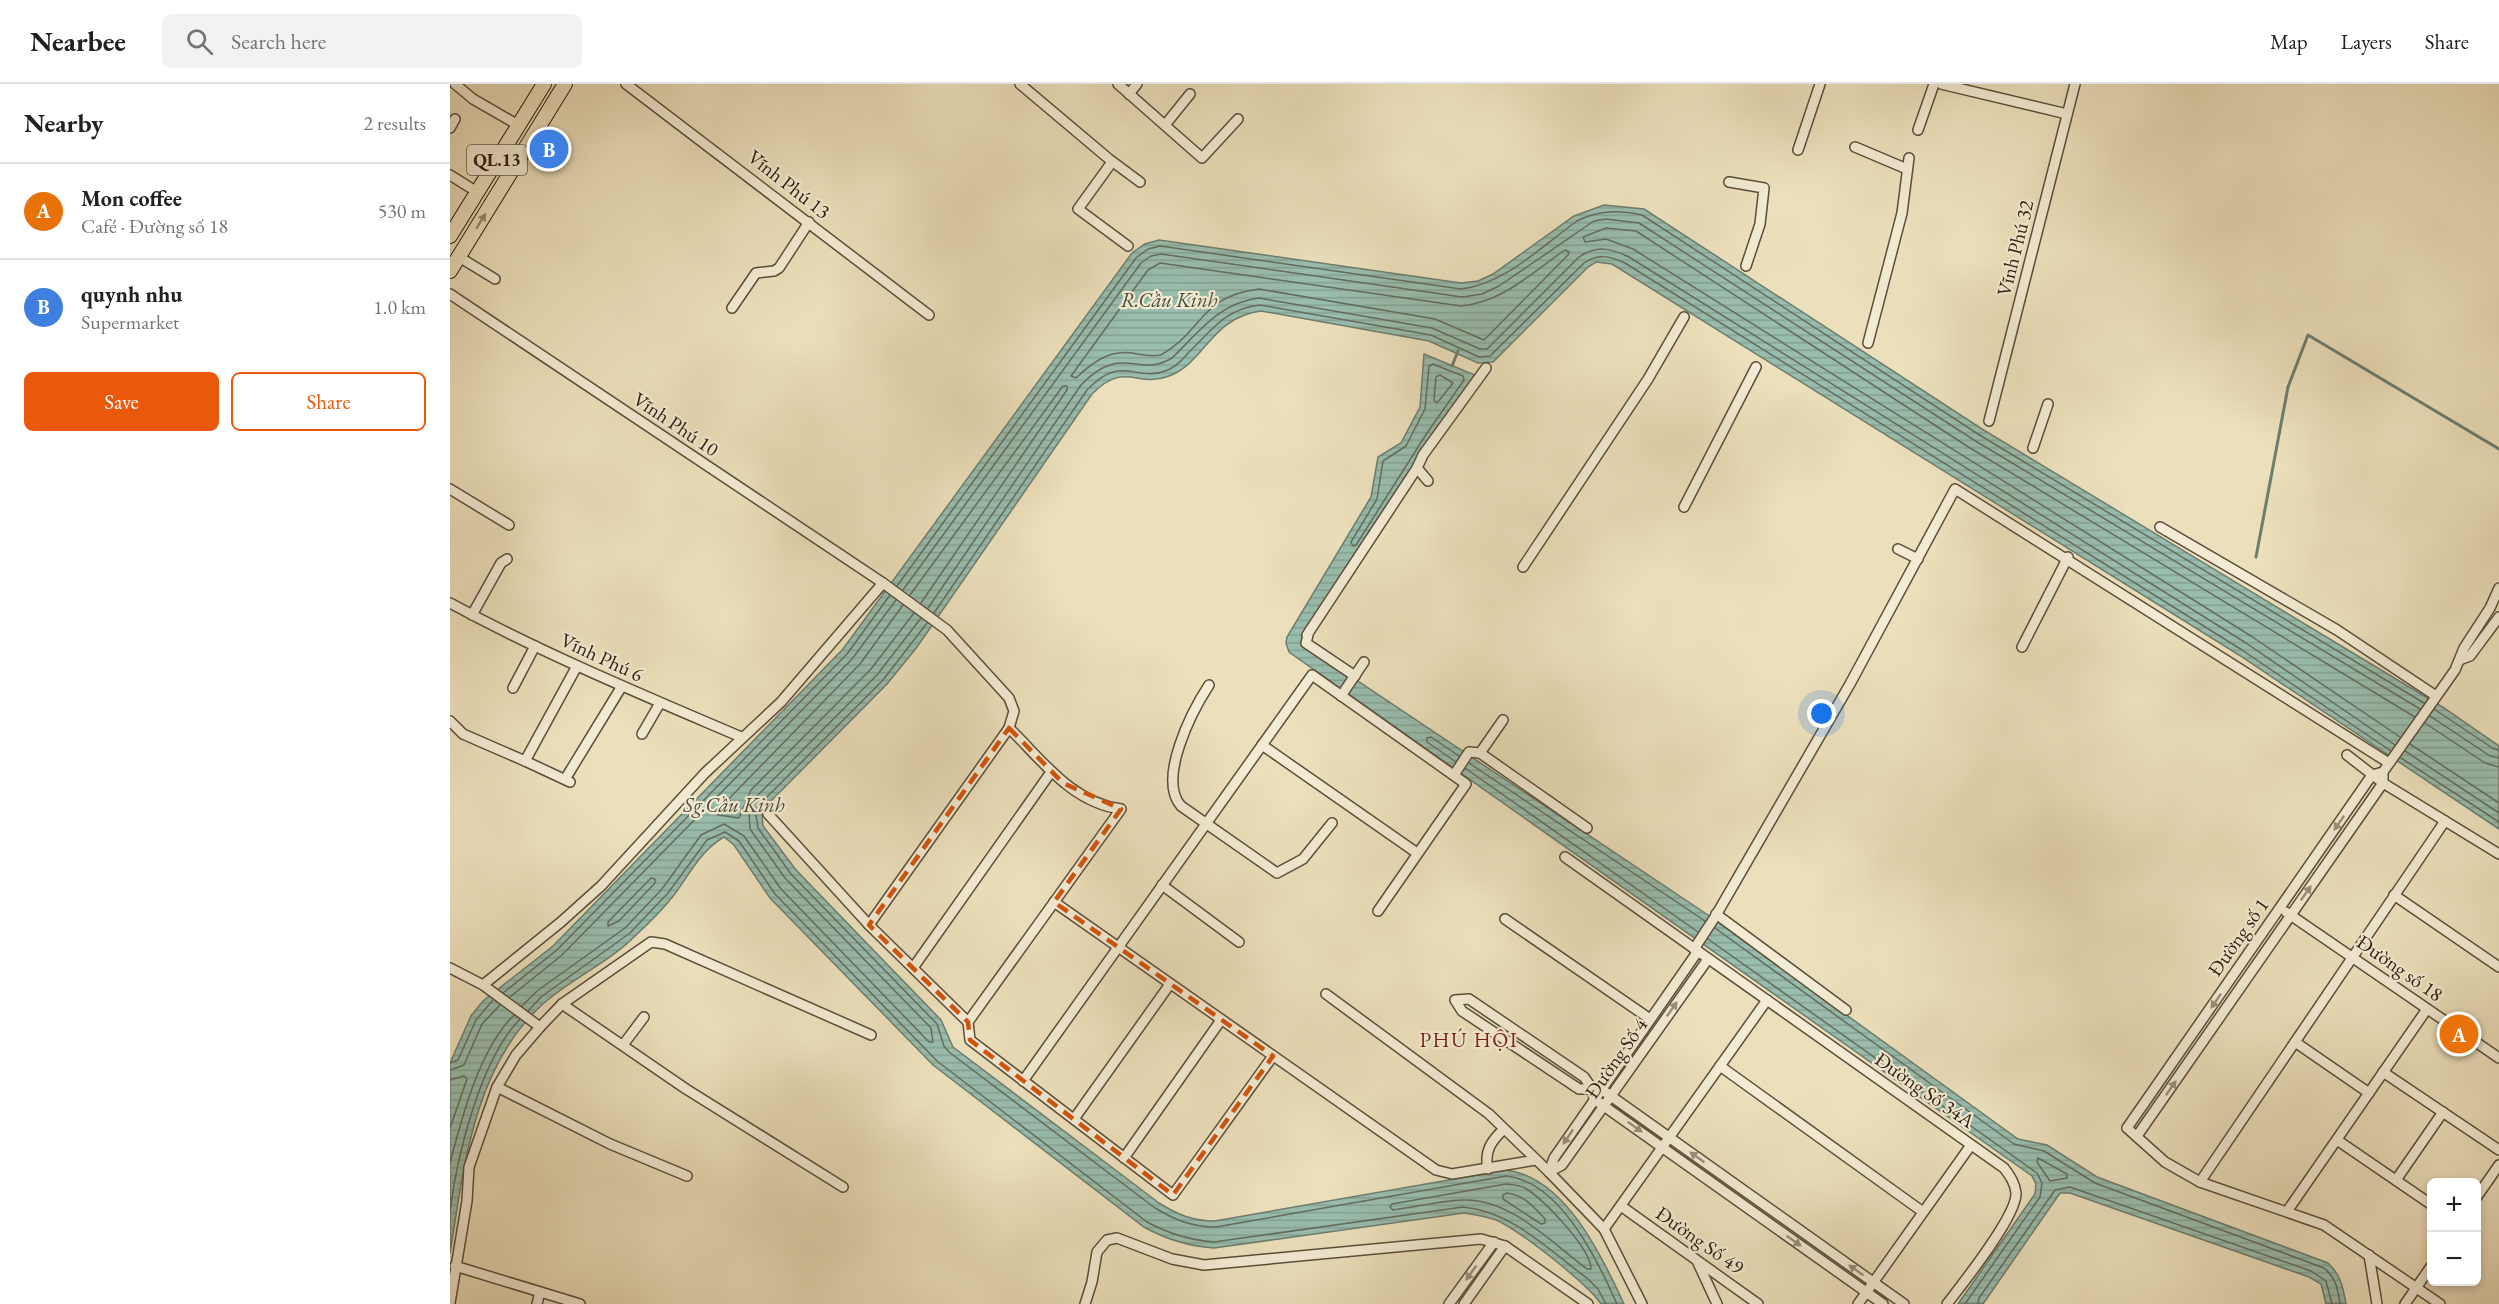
<!DOCTYPE html>
<html lang="en">
<head>
<meta charset="utf-8">
<style>
  :root { --surface:#fff; --page:#f2f2f2; --text:#202124; --muted:#757577; --line:#e0e0e0; --accent:#ea580c }
  body { margin:0; font-family:"EB Garamond",serif; background:var(--page); color:var(--text) }
  .controls { position:absolute; right:18px; bottom:18px; display:grid; overflow:hidden; border-radius:9px; box-shadow:0 3px 9px #0003 }
  .controls button { width:54px; height:54px; display:grid; place-items:center; padding:0; border:0; border-bottom:2px solid var(--line); background:var(--surface); color:var(--text); font:30px sans-serif }
  .you { position:absolute; left:1372px; top:630px; width:21px; height:21px; margin:-15px; border:4px solid #fff; border-radius:50%; background:#1a73e8; box-shadow:0 0 0 9px #1a73e833 }
  .badge { display:grid; place-items:center; width:39px; height:39px; border-radius:50%; background:var(--accent); color:#fff; font-size:20px; font-weight:700 }
  .pin { position:absolute; translate:-50% -50%; border:3px solid #fff; box-shadow:0 2px 6px #0006 }
  .list { margin:0; padding:0; list-style:none }
  h2 { display:flex; justify-content:space-between; align-items:center; height:78px; margin:0; padding:0 24px; font-size:26px }
  h2 small { font-size:20px; font-weight:400; color:var(--muted) }
  .list li { display:grid; grid-template-columns:39px 1fr auto; gap:18px; align-items:center; box-sizing:border-box; height:96px; padding:0 24px; border-top:2px solid var(--line) }
  .list b { display:block; font-size:22px; white-space:nowrap }
  .list p { margin:0; font-size:20px; white-space:nowrap; color:var(--muted) }
  .list em { font-size:20px; font-style:normal; color:var(--muted) }
  .actions { display:flex; gap:12px; padding:18px 24px }
  .actions a { flex:1; padding:14px 0; border:2px solid var(--accent); border-radius:9px; text-align:center; font-size:21px; color:var(--accent) }
  .actions .main { background:var(--accent); color:#fff }
  .icon { flex:none; width:33px; height:33px; fill:none; stroke:currentColor; stroke-width:2; stroke-linecap:round; stroke-linejoin:round }
  .map { position:relative; flex:none; width:2049px; height:1220px; overflow:hidden }
  header { display:flex; align-items:center; gap:36px; box-sizing:border-box; height:84px; padding:0 30px; background:var(--surface); border-bottom:2px solid var(--line) }
  header strong { font-size:28px }
  nav { display:flex; gap:33px; margin-inline-start:auto; font-size:21px }
  .search { width:420px; height:54px; background:var(--page); display:flex; align-items:center; gap:15px; box-sizing:border-box; padding:0 21px; border-radius:9px; color:var(--muted); font-size:22px }
  main { display:flex }
  aside { flex:1; background:var(--surface) }
  .map>svg:first-child { display:block }
  .water { fill:url(#water-rules); stroke:#6d7d6e; stroke-width:1.5 }
  .lines { fill:none; stroke-linecap:round; stroke-linejoin:round }
  .shore { stroke:#626d5e; stroke-width:1.5 }
  .stream { stroke:#6d7d6e; stroke-width:3 }
  .minor-casing { stroke:#5a4e3a; stroke-width:12 }
  .highway-casing { stroke:#2a1d0e; stroke-width:16 }
  .minor { stroke:#f3ebd3; stroke-width:9 }
  .highway { stroke:#ece0bc; stroke-width:14 }
  .oneway { fill:#95886e }
  .oneway2 { fill:#998e7a }
  .marked { fill:none; stroke:#d5530c; stroke-width:4.5; stroke-dasharray:12 8; stroke-linejoin:round }
  .labels { text-anchor:middle; stroke-width:4.5; stroke-linejoin:round; paint-order:stroke }
  .shield { fill:#f3ebd3; stroke:#665b49; stroke-width:1.5 }
  .shield-label { font-size:18px; font-weight:bold; fill:#2a1d0e }
  .street-label { font-size:20px; fill:#2a1d0e; stroke:#f3ebd3 }
  .water-label { font-size:21px; font-style:italic; fill:#4b4d3e; stroke:#f3ebd3 }
  .neighbourhood-label { font-size:21px; letter-spacing:1.5px; fill:#7a1f14; stroke:#f3ebd3 }
</style>
</head>
<body>
<header>
<strong>Nearbee</strong>
<div class="search"><svg class="icon" aria-label="search" viewBox="0 0 24 24"><circle cx="10" cy="10" r="6"/><path d="M15 15l6 6"/></svg>Search here</div>
<nav><a>Map</a><a>Layers</a><a>Share</a></nav>
</header>
<main>
<aside>
<h2>Nearby<small>2 results</small></h2>
<ul class="list">
<li><span class="badge" style="background:#e8710a">A</span><div><b>Mon coffee</b><p>Café · Đường số 18</p></div><em>530 m</em></li>
<li><span class="badge" style="background:#3f7fe0">B</span><div><b>quynh nhu</b><p>Supermarket</p></div><em>1.0 km</em></li>
</ul>
<div class="actions"><a class="main">Save</a><a>Share</a></div>
</aside>
<div class="map">
<svg width="2049" height="1220" viewBox="0 0 2049 1220">
  <defs>
    <pattern id="water-rules" width="6" height="5" patternUnits="userSpaceOnUse" patternTransform="scale(1.5)"><rect width="6" height="5" fill="#99bdae"/><path d="M0 2.5h6" fill="none" stroke="#84a294"/></pattern>
  </defs>
  <rect width="100%" height="100%" fill="#ece0bc"/>
  <filter id="stains"><feTurbulence type="fractalNoise" baseFrequency=".00333" numOctaves="4"/><feColorMatrix values="0 0 0 0 .2 0 0 0 0 .09 0 0 0 0 .02 0 0 0 .5 -.17"/></filter>
  <radialGradient id="worn" r=".72"><stop offset=".6" stop-color="#630" stop-opacity="0"/><stop offset="1" stop-color="#630" stop-opacity=".3"/></radialGradient>
  <g class="water">
    <path d="M1154,121L1194,125L1532,345L1994,624L2049,662V745L1789,571L1162,180L1146,178L1138,183L1043,278L1028,279L979,257L811,227C760,234 756,278 719,292C686,305 676,276 642,310L467,563L437,600L317,721L312,732L313,742L346,786L491,936L503,963L709,1119C728,1131 743,1137 765,1137L1056,1086C1115,1093 1152,1172 1174,1220H1151C1138,1200 1069,1146 1046,1136C1035,1132 1025,1131 1014,1129L764,1164C738,1162 717,1156 694,1143L483,981L320,814L284,761L274,753C251,766 239,791 224,811C213,825 199,839 186,851C160,878 122,894 94,919C24,981 14,1082 0,1169V979L21,932L33,917L103,862L393,565L682,169L695,160L709,156L1011,199L1028,197L1043,190L1124,132Z"/>
    <path d="M974,270L1025,291L980,355L854,561L1261,833L1568,1055L1597,1061L1647,1093L1878,1179C1891,1191 1893,1203 1896,1220H1876L1871,1200L1859,1193L1620,1109H1610L1533,1220H1508L1585,1110L1586,1100L1582,1092L839,568L836,559L837,553L921,413L928,373L951,359L970,323Z"/>
  </g>
  <g class="lines">
    <g class="shore">
      <path d="M1115,166L1119,168L1118,171L1034,256L985,235L809,205C750,212 753,247 711,271C701,273 692,271 682,269C658,266 642,279 626,294L621,292L698,186L710,179L1011,222C1053,218 1081,189 1115,166Z"/>
      <polygon points="983,280 1013,292 1014,296 975,352 906,461 903,462 901,458 927,415 933,377 956,362 975,325 979,282"/>
      <polygon points="990,291 1003,299 987,319 984,316 986,293"/>
      <path d="M447,502L686,174L698,165L710,162L1011,205C1055,200 1092,162 1127,137C1149,126 1168,126 1192,131L1528,350L1974,619"/>
      <polyline points="453,506 691,179 701,172 711,170 1012,213 1032,210 1049,202 1144,137 1156,135 1189,139 1524,356 1970,625"/>
      <polyline points="460,511 613,302 617,302 617,306 471,519"/>
      <polyline points="453,521 410,580 268,726 268,731 289,734 301,706 421,585 464,529"/>
      <path d="M478,524L631,301C672,258 688,295 722,274C750,247 769,219 809,214L982,244L1030,265H1037L1129,173C1147,161 1160,164 1179,173L1796,559L1945,661"/>
      <path d="M484,529L637,306C674,268 685,300 718,286C727,282 733,275 739,268C763,245 775,225 810,221L981,251L1029,273L1040,272L1134,179C1149,169 1159,172 1175,179L1792,566L1941,667"/>
      <path d="M477,539L433,596L313,717L306,731L308,744L341,790L487,940L494,962L499,968L705,1124C725,1136 742,1143 766,1143L1056,1092C1110,1097 1148,1177 1167,1220"/>
      <polyline points="1984,625 2044,665 2049,666"/>
      <polyline points="1980,632 2040,672 2049,674"/>
      <polyline points="1975,639 2035,679 2049,683"/>
      <polyline points="1950,653 1801,552 1183,165 1156,155 1135,158 1133,153 1156,144 1186,147 1520,364 1965,633"/>
      <polyline points="1960,660 2049,719"/>
      <polyline points="1955,667 2049,729"/>
      <polyline points="1951,674 2049,738"/>
      <polyline points="1006,678 977,658 977,654 981,653 1009,672"/>
      <polyline points="1019,679 1255,837"/>
      <polyline points="1015,684 1248,848"/>
      <polygon points="201,794 205,795 205,799 169,837 158,842 158,838"/>
      <path d="M1265,844L1564,1060L1594,1067L1645,1099L1874,1184C1886,1194 1888,1205 1890,1220"/>
      <polyline points="1258,855 1587,1089 1592,1099 1590,1113 1515,1220"/>
      <polyline points="53,909 107,866 397,570 440,511"/>
      <polyline points="60,913 112,871 402,575 446,516"/>
      <polyline points="72,922 87,907 175,844 212,805 251,751 274,740 294,752 331,805 479,958 483,958 481,944 335,794 300,745 299,729 307,712 427,591 471,534"/>
      <path d="M78,927L91,913L180,849L218,809L257,756L275,748L289,757L325,810L487,977L697,1138C719,1150 739,1156 764,1158L1013,1123C1062,1127 1100,1167 1138,1195L1148,1205L1156,1220"/>
      <polyline points="0,979 8,976 26,936 43,916"/>
      <polyline points="0,986 14,981 32,940 50,921"/>
      <polyline points="0,996 14,992 17,995 0,1044"/>
      <polygon points="1588,1074 1617,1090 1617,1094 1600,1097 1587,1078"/>
      <path d="M0,1079C12,1033 29,966 64,931"/>
      <path d="M1056,1100C1063,1101 1069,1101 1075,1104C1093,1115 1141,1164 1141,1185H1137C1102,1159 1060,1114 1013,1116C990,1117 966,1123 943,1126L940,1123L942,1120Z"/>
      <path d="M1057,1109C1074,1111 1084,1123 1095,1135V1139L1091,1140L1053,1115V1111Z"/>
      <path d="M0,1127C7,1072 30,976 70,935"/>
      <polyline points="1528,1220 1529,1214 1605,1106 1620,1103 1861,1187 1876,1197 1882,1220"/>
    </g>
    <g class="stream">
      <polyline points="1002,282 1008,267"/>
      <polyline points="1806,473 1838,303 1858,251 2049,365"/>
    </g>
    <g class="minor-casing">
      <g id="minor">
        <polyline points="5,0 23,15 68,41"/>
        <polyline points="176,0 479,231"/>
        <polyline points="570,0 659,75 690,98"/>
        <polyline points="668,0 752,74 788,35"/>
        <polyline points="1491,0 1617,30"/>
        <polyline points="679,10 687,0"/>
        <polyline points="715,41 740,10"/>
        <polyline points="0,44 5,35"/>
        <polyline points="1468,46 1484,0"/>
        <polyline points="1405,63 1457,85"/>
        <polyline points="1348,66 1370,0"/>
        <polyline points="662,78 628,125 678,162"/>
        <polyline points="0,91 27,108"/>
        <polyline points="1279,98 1314,104 1310,140 1296,182"/>
        <polyline points="9,173 45,195"/>
        <polyline points="0,210 433,499 497,546 559,614 564,627 559,644 419,841"/>
        <polyline points="282,224 306,189 324,187 329,184 359,138"/>
        <polyline points="1418,259 1452,129 1459,74"/>
        <polyline points="1539,337 1625,0"/>
        <polyline points="1583,364 1598,320"/>
        <polyline points="978,397 967,384 973,371 1036,284"/>
        <polyline points="0,405 59,441"/>
        <polyline points="1234,423 1306,283"/>
        <polyline points="1710,443 1887,546 1986,612"/>
        <polyline points="1448,465 1468,475"/>
        <polyline points="1073,483 1198,295 1234,233"/>
        <path d="M0,519C94,570 193,611 291,653"/>
        <polyline points="22,531 51,479 57,475"/>
        <polyline points="857,551 967,384"/>
        <polyline points="858,551 856,559 905,592"/>
        <polyline points="1572,563 1618,473"/>
        <polyline points="2012,575 2020,572 2049,533"/>
        <path d="M759,601C742,627 707,695 731,722L827,789L853,775L882,739"/>
        <polyline points="63,604 85,562"/>
        <polyline points="891,612 914,578"/>
        <polyline points="0,637 13,650 75,677 127,582"/>
        <polyline points="192,650 210,619"/>
        <polyline points="812,661 967,769"/>
        <polyline points="1030,669 1137,744"/>
        <polyline points="1897,671 1933,699 2049,770"/>
        <polyline points="75,677 120,698"/>
        <polyline points="1933,688 1922,691 1677,1044 1715,1078 1750,1098 1874,1141 1990,1220"/>
        <polyline points="1004,691 1019,668 1030,669 1053,636"/>
        <polyline points="117,692 172,602"/>
        <polyline points="318,730 419,841 518,938 520,956 723,1111 823,972"/>
        <path d="M1115,773L1554,1084C1560,1092 1565,1099 1566,1109C1567,1132 1513,1199 1497,1220"/>
        <polyline points="712,801 789,858"/>
        <polyline points="1944,811 2049,883"/>
        <polyline points="604,818 986,1086 1002,1090 1086,1076"/>
        <polyline points="1836,828 2049,974"/>
        <polyline points="1266,830 1396,926"/>
        <polyline points="1055,835 1200,935"/>
        <polyline points="1244,865 1265,833 1400,600 1505,405 1939,679"/>
        <polyline points="0,884 33,901 90,943 66,971 47,1003 19,1083 17,1117 0,1219"/>
        <polyline points="463,884 601,688"/>
        <polyline points="33,901 111,838 151,802 255,689 331,618 433,499"/>
        <polyline points="876,910 1039,1030 1099,1088 1154,1145 1192,1220"/>
        <polyline points="112,920 236,1005 393,1103"/>
        <path d="M518,938L671,725C622,719 592,676 559,644"/>
        <polyline points="90,943 112,920 201,858 215,860 421,951"/>
        <polyline points="1845,958 1919,1009"/>
        <polyline points="173,961 194,933"/>
        <polyline points="1270,982 1473,1128"/>
        <polyline points="1933,988 2049,1066"/>
        <polyline points="573,997 862,591 1016,700 928,827"/>
        <polyline points="47,1003 160,1060 237,1092"/>
        <polyline points="624,1035 720,900"/>
        <polyline points="1687,1052 1933,699 1933,688 2005,586 2014,564 2040,524 2049,504"/>
        <polyline points="1887,1056 1982,1121"/>
        <polyline points="674,1074 771,936"/>
        <path d="M1038,1085C1034,1068 1041,1057 1053,1046"/>
        <polyline points="1099,1088 1112,1081 1258,875"/>
        <polyline points="1099,1088 1104,1074 1248,867"/>
        <polyline points="1946,1096 1993,1028"/>
        <polyline points="1750,1098 1995,737"/>
        <polyline points="2026,1114 2049,1081"/>
        <polyline points="1171,1122 1308,1220"/>
        <polyline points="1838,1126 1977,925"/>
        <polyline points="1154,1145 1317,916"/>
        <polyline points="1919,1171 1927,1220"/>
        <polyline points="1248,1179 1267,1220"/>
        <polyline points="5,1182 130,1220"/>
        <polyline points="87,1220 90,1208"/>
        <polyline points="635,1220 642,1198 647,1168 657,1156 667,1154 722,1175 754,1181 1031,1155 1055,1162 1138,1220"/>
        <polyline points="999,1220 1044,1158"/>
        <polyline points="1014,1220 1055,1162"/>
        <polyline points="1408,1220 1521,1061"/>
        <polyline points="1433,1220 1144,1015 1143,1006 1134,993 1019,915 1005,916 1012,927 1129,1005 1151,1005 1454,1220"/>
        <polyline points="1955,1220 1982,1181"/>
      </g>
    </g>
    <g class="highway-casing">
      <g id="highway">
        <polyline points="0,152 94,0"/>
        <polyline points="0,187 115,0"/>
      </g>
    </g>
    <use href="#minor" class="minor"/>
    <use href="#highway" class="highway"/>
  </g>
  <defs><path id="oneway-solid" d="M-6-.8H1V-3.2L6.5 0L1 3.2V.8H-6Z" transform="scale(1.5)"/></defs>
  <use class="oneway" href="#oneway-solid" transform="translate(31 137) rotate(-58)"/>
  <g class="oneway2">
    <use href="#oneway-solid" transform="translate(1889 739) rotate(125)"/>
    <use href="#oneway-solid" transform="translate(1856 809) rotate(-55)"/>
    <use href="#oneway-solid" transform="translate(1766 917) rotate(125)"/>
    <use href="#oneway-solid" transform="translate(1222 925) rotate(-55)"/>
    <use href="#oneway-solid" transform="translate(1721 1004) rotate(-55)"/>
    <use href="#oneway-solid" transform="translate(1185 1043) rotate(35)"/>
    <use href="#oneway-solid" transform="translate(1118 1053) rotate(124)"/>
    <use href="#oneway-solid" transform="translate(1247 1073) rotate(-145)"/>
    <use href="#oneway-solid" transform="translate(1344 1157) rotate(35)"/>
    <use href="#oneway-solid" transform="translate(1406 1186) rotate(-145)"/>
    <use href="#oneway-solid" transform="translate(1021 1189) rotate(126)"/>
  </g>
  <path class="marked" d="M559,644L613,699L671,725L604,818L823,972L723,1111L520,956L518,938L419,841Z"/>
  <g class="labels">
    <rect class="shield" x="17" y="61" width="60" height="30" rx="4.5"/>
    <g class="shield-label">
      <text x="47" y="82">QL.13</text>
    </g>
    <g class="street-label">
      <text transform="translate(339 100) rotate(38)" y="7">Vĩnh Phú 13</text>
      <text transform="translate(1565 164) rotate(-76)" y="7">Vĩnh Phú 32</text>
      <text transform="translate(226 340) rotate(34)" y="7">Vĩnh Phú 10</text>
      <text transform="translate(152 573) rotate(25)" y="7">Vĩnh Phú 6</text>
      <text transform="translate(1788 853) rotate(-55)" y="7">Đường số 1</text>
      <text transform="translate(1950 884) rotate(35)" y="7">Đường số 18</text>
      <text transform="translate(1166 974) rotate(-55)" y="7">Đường Số 4</text>
      <text transform="translate(1475 1006) rotate(35)" y="7">Đường Số 34A</text>
      <text transform="translate(1250 1156) rotate(35)" y="7">Đường Số 49</text>
    </g>
    <g class="water-label">
      <text x="719" y="223">R.Cầu Kinh</text>
      <text x="284" y="728">Sg.Cầu Kinh</text>
    </g>
    <g class="neighbourhood-label">
      <text x="1019" y="963">PHÚ HỘI</text>
    </g>
  </g>
  <rect width="100%" height="100%" filter="url(#stains)"/>
  <rect width="100%" height="100%" fill="url(#worn)"/>
</svg>
<div class="controls">
<button>+</button>
<button>−</button>
</div>
<div class="you"></div>
<div class="pin badge" style="left:2009px;top:950px;background:#e8710a">A</div>
<div class="pin badge" style="left:99px;top:65px;background:#3f7fe0">B</div>
</div>
</main>
</body>
</html>
